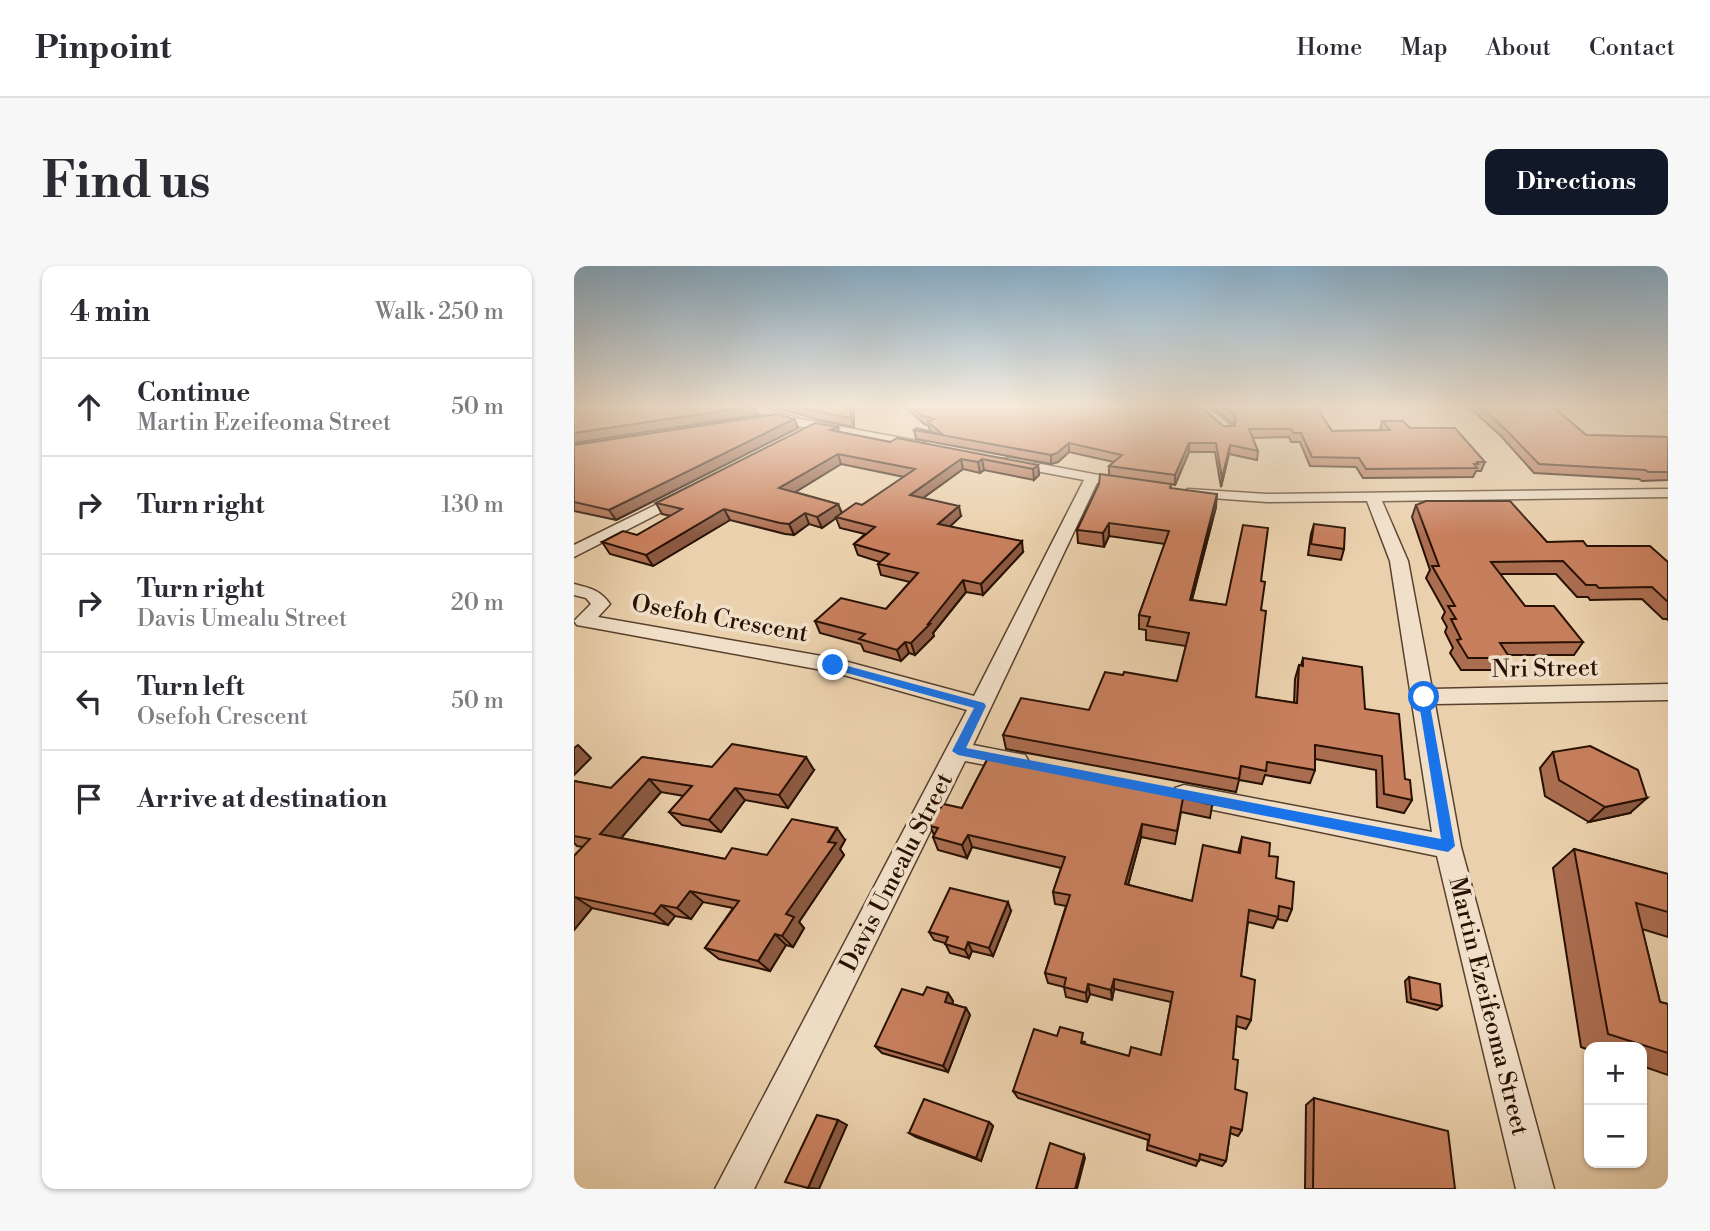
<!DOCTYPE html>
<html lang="en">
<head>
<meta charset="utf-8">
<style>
  :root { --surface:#fff; --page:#f7f7f7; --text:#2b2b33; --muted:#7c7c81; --line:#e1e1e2; --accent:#111827 }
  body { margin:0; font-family:"Libre Bodoni",serif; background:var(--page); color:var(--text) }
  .controls { position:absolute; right:21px; bottom:21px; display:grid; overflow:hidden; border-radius:14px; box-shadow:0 2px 5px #0004 }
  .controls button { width:63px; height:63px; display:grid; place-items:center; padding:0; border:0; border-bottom:2px solid var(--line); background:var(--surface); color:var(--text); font:35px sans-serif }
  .stop { position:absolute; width:21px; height:21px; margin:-16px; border:5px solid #1a73e8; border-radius:50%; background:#fff }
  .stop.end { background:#1a73e8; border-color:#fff; box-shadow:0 2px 7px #0008 }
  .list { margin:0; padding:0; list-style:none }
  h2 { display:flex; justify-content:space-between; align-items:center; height:91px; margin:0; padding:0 28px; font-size:30px }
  h2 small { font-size:23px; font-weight:400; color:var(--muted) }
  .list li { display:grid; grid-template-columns:46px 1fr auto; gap:21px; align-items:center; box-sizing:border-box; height:98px; padding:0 28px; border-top:2px solid var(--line) }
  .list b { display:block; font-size:26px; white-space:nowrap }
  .list p { margin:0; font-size:23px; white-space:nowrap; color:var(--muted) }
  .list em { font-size:23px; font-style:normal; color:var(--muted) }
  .icon { flex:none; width:38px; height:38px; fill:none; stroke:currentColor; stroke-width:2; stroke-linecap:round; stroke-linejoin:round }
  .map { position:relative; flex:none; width:1094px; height:923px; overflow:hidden; border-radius:14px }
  header { display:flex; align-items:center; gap:42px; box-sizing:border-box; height:98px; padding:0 35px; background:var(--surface); border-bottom:2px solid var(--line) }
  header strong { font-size:33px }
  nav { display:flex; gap:38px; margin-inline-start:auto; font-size:24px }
  .intro { display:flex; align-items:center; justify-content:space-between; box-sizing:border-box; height:168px; padding:0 42px }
  h1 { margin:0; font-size:49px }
  .button { padding:18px 32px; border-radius:14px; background:var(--accent); color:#fff; font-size:24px; font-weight:700 }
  main { display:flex; gap:42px; padding:0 42px }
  aside { flex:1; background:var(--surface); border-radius:14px; box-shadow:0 2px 5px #0004 }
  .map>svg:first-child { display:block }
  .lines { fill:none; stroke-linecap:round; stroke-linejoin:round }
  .minor-casing { stroke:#58412d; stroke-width:3 }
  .minor { fill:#f1e0c9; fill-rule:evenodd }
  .wall { fill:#ab6d50; stroke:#281103; stroke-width:2; fill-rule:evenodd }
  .shaded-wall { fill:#8b5941; stroke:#281103; stroke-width:2 }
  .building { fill:#c77f5d; stroke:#281103; stroke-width:2 }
  .route { fill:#1a73e8 }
  .labels { text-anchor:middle; stroke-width:7; stroke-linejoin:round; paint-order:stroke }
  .street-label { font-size:24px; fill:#281103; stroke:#f1e0c9 }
</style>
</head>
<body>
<header>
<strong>Pinpoint</strong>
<nav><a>Home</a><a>Map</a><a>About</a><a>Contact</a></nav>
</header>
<div class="intro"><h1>Find us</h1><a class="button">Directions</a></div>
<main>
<aside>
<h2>4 min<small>Walk · 250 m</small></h2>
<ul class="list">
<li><svg class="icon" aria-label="ahead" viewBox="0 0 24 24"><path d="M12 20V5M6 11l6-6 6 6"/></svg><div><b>Continue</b><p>Martin Ezeifeoma Street</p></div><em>50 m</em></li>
<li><svg class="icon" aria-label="right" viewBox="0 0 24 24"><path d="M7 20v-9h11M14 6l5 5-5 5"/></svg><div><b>Turn right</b></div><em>130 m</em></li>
<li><svg class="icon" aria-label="right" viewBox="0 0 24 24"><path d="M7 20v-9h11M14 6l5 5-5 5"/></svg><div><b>Turn right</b><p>Davis Umealu Street</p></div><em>20 m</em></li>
<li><svg class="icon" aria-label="left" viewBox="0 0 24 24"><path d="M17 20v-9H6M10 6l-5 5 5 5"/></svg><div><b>Turn left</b><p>Osefoh Crescent</p></div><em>50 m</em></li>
<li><svg class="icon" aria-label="arrive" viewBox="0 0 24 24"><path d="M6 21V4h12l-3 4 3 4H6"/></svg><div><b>Arrive at destination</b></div></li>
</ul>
</aside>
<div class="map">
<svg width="1094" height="923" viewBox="0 0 1094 923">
  <rect width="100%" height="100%" fill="#ead0ac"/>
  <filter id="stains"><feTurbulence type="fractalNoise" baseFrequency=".00286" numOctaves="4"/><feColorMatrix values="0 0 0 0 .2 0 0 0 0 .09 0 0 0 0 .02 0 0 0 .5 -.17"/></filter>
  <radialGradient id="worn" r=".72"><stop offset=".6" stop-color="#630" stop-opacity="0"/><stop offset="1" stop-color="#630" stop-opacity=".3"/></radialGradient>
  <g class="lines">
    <g class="minor-casing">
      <g id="minor">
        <polygon points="162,139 182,139 226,153 349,176 356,180 349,184 224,160"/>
        <polygon points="627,139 639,139 637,144 658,161 658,167 650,167 627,148"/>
        <path d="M435,192L556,215L563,219L556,223L523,217L399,479L451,489L455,496L451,503L443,505L391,495L180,923H141L393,444L259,406L3,359L0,355L17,338L12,332L0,329V318C16,322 26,324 36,338L24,351L259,392L400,430L510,214L430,199V193Z"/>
        <polygon points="614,223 693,228 1094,223 1094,231 808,235 834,295 858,423 1094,418 1094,434 861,438 887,581 980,923 942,923 863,590 601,536 597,529 601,522 610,519 858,566 816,295 793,235 693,236 609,230 607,227"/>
        <polygon points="112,224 119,228 117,231 0,291 0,279"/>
      </g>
    </g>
    <use href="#minor" class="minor"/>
  </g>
  <g class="wall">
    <polygon points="193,139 280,139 280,161 245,154"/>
    <polygon points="329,139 625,139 649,160 660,160 660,159 640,143 641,139 741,139 758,165 806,164 808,155 836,162 911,196 907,205 902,205 899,211 789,212 782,201 736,200 726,176 717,176 715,171 678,172 684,185 683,194 655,188 647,221 641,186 615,186 601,219 597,218 596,222 642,241 618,334 652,339 687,315 687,344 682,431 720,437 721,413 725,399 727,399 729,392 791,443 831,513 838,534 830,547 803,541 802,504 741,493 741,504 736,517 691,509 688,518 665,514 662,526 432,483 429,469 515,444 549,409 603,415 612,380 572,374 572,364 565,363 565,349 591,278 535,270 530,281 504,277 503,264 535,209 535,200 540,196 495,186 484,196 477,198 342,173 340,164 358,166 356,165 355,160 350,158"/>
    <polygon points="893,139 977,139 1012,169 1094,171 1094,214 1068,215 1065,213 960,207 927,170"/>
    <polygon points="1082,139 1094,139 1094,147"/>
    <polygon points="220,153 224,162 42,254 0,245 0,179"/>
    <path d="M264,161L265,166L316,176L464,199L465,209L460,214L410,204L406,207L389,203L349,232L387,250L376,260L449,286L409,329L392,326L359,367L360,370L341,389L335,387L327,395L290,385L287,378L246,367L241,355L312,343L336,316L307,309L304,298L306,296L284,289L280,278L291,268L266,262L262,252L248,262L235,258L220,269L211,268L156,254L79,300L36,288L28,276L63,269L97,250L88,248L82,237ZM267,198L330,211L288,239L268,247L264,238L221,226Z"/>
    <polygon points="842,239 973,276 1013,280 1094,296 1094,354 1093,353 1089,353 1068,333 1016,334 1014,331 1003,331 982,308 926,308 951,340 1009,376 1000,389 934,389 936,392 928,404 887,404 876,387 879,382 871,366 873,361 868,352 871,346 852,312 856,304 838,251"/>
    <polygon points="740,258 770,283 767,294 734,289 737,268"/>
    <polygon points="979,486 1056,547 1015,556 971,530 966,502"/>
    <polygon points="415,490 639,534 636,552 607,546 601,578 567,571 554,619 618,635 664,587 668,571 695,590 702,612 718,643 713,655 703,653 699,662 674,656 667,710 677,754 672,763 662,760 659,793 661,823 668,864 664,870 656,867 652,895 648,900 625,893 622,900 573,884 574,874 444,832 439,825 483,770 511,776 510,778 555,790 587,789 597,736 540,723 538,734 516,728 513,736 492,731 490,721 474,717 471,707 492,640 481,638 479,626 487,602 398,581 393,592 364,584 359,571 360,569 356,560 388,542"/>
    <polygon points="68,491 138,501 240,504 214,542 171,534 147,566 108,559 95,546 110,530 87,526 47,572 151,593 193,589 271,574 266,583 270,589 225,656 230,662 219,681 212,679 196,705 145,693 131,682 159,642 129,636 117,653 101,650 94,659 18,642 0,664 0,590 9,581 3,580 0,577 0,515 37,522"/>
    <polygon points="1000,583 1094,608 1094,671 1068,663 1086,736 1094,738 1094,809 1068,800 1068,781 1015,781 1015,784 1007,781 979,602"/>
    <polygon points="437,645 419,690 398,685 395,692 376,687 371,677 360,674 355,666"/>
    <polygon points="835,711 868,740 863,744 833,736 831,715"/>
    <polygon points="374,727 379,735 378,738 392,742 396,749 374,806 308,787 301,780 349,729"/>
    <polygon points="740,832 881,923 731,923 732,839"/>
    <polygon points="415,856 419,860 407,895 342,871 335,867"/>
  </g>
  <g class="shaded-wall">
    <polygon points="277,139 280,139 280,161 277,152"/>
    <polygon points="180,140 184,149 0,177 0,167"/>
    <polygon points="220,153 224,162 42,254 35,244"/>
    <polygon points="495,177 495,186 484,196 477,198 477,189"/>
    <polygon points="615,177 615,186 601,219 601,209"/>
    <polygon points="656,179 655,188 647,221 648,212"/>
    <polygon points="264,188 267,198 210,233 205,222"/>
    <polygon points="387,193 389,203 338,240 336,229"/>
    <polygon points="408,193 410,204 406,207 404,196"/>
    <polygon points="464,199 465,209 460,214 459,203"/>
    <polygon points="643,228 642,241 614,348 616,334"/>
    <polygon points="264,238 268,248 248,262 243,251"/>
    <polygon points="385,240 387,250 367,269 364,258"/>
    <polygon points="150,243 156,254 79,300 72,289"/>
    <polygon points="231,247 235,258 220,269 215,258"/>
    <polygon points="535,257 535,270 530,281 529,267"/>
    <polygon points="448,275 449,286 409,329 407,318"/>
    <polygon points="389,314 392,326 359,367 360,370 341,389 337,377"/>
    <polygon points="331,376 335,387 327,395 323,384"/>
    <polygon points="4,479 17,492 0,509 0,482"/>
    <polygon points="232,491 240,504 214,542 205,529"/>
    <polygon points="75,513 87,526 40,580 26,568"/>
    <polygon points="161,522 171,534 147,566 135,554"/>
    <polygon points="1073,532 1056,547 1015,556 1031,541"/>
    <polygon points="568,558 567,571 551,630 551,618"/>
    <polygon points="263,562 271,574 266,583 270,589 225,656 230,662 219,681 208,670 212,648"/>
    <polygon points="394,569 398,581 393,592 388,579"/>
    <polygon points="116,625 129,636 117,653 103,642"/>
    <polygon points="1,631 18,642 0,664 0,632"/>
    <polygon points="434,636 437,645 419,690 415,682"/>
    <polygon points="87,639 101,650 94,659 80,648"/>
    <polygon points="201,668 212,679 196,705 184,695"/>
    <polygon points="394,676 398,685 395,692 391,684"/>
    <polygon points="540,713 540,723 538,734 537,724"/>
    <polygon points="514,718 516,728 513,736 512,727"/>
    <polygon points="374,727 379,735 376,743 371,736"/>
    <polygon points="392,742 396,749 374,806 369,800"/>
    <polygon points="264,854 273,859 245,923 234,922"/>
    <polygon points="415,856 419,860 407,895 402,892"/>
    <polygon points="510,889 511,892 503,923 501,923"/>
  </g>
  <g class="building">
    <polygon points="0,139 178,139 180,140 0,167"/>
    <polygon points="220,139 277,139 277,152 241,145"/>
    <polygon points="336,139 625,139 649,160 661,160 661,150 647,139 741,139 758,165 816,164 808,155 829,155 836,162 881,162 911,196 903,196 904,198 900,198 903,202 792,203 785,192 738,191 727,167 719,167 717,163 675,163 684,185 656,179 648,212 642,177 615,177 601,209 535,200 548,189 495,177 483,187 477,189 340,164 343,162 369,169 354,156 360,153 348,150"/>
    <polygon points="904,139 977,139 1012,169 1094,171 1094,206 1074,206 1071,204 965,198 930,162"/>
    <polygon points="203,148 220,153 35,244 0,236 0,179"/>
    <polygon points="241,157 264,161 256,164 316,176 323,172 464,199 459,203 408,193 404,196 387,193 336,229 385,240 364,258 448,275 407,318 389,314 354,358 356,358 337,377 331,376 323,384 285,373 291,368 241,355 267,332 312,343 344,307 304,298 315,288 280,278 301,261 262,251 282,237 288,239 341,203 264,188 205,222 264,238 243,251 231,247 215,258 206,257 150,243 72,289 28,276 49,265 63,269 108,243 82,237"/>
    <polygon points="526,208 597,218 596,222 643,228 616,334 652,339 669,259 694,262 687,315 691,316 687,344 692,345 682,431 723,437 725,399 729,400 729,392 788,401 791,443 825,448 831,513 836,514 838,534 810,528 808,490 741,479 741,504 693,496 692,505 667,500 665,513 429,469 447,432 515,444 531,406 549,409 550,406 603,415 615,367 573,360 576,351 565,349 595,265 535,257 529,267 503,264 525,218"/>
    <polygon points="852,235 936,235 973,276 1009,275 1013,280 1076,280 1094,296 1094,336 1078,321 1025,322 1022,319 1012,319 989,295 917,296 951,340 980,340 1009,376 926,377 936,392 894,392 883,374 887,373 877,353 882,353 874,340 881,340 858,300 865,300 842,239"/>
    <polygon points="740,258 771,262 770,283 737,278"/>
    <polygon points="158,478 232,491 205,529 161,522 135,554 95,546 118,520 75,513 26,568 151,593 158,582 193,589 218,553 263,562 254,576 262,577 212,648 220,651 208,670 201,668 184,695 131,682 165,635 116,625 103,642 87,639 80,648 1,631 0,632 0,590 16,573 0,570 0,515 37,522 68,491 138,501"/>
    <polygon points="1016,480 1064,504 1073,532 1031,541 985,514 979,486"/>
    <polygon points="415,490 639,534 639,539 609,532 603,565 568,558 551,618 618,635 629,579 666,587 668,571 696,577 695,590 704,591 702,612 720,616 718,643 705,640 704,651 675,644 667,710 681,714 677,754 663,750 659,793 664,794 661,823 673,827 668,864 657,861 652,895 626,888 625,895 574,879 576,869 439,825 460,763 483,770 486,761 509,767 507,777 555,790 557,781 587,789 599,726 540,713 537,724 514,718 512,727 490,721 492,712 471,707 496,629 479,626 491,591 394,569 388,579 359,571 364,562 356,560 369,538 388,542"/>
    <polygon points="1000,583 1094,608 1094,646 1062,637 1086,736 1094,738 1094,787 1034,768"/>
    <polygon points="376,622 434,636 415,682 394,676 391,684 371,678 374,671 355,666"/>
    <polygon points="835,711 866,718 868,740 837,733"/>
    <polygon points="353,721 374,727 371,736 392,742 369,800 301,780 328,723 349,729"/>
    <polygon points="740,832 874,865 881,923 739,923"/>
    <polygon points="350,833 415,856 402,892 335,867"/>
    <polygon points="243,849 264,854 234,922 211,916"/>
    <polygon points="476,877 510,889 501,923 462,923"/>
  </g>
  <linearGradient id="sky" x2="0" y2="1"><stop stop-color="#89b4d3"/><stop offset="0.52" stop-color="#f6eada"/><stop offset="1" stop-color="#f6eada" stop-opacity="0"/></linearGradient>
  <rect width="1094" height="269" fill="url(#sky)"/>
  <polygon class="route" points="259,396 410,437 412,440 392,482 867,573 844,431 850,427 854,428 881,580 874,586 384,489 378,485 400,442 255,402 253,399"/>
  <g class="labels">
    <g class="street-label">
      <text transform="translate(146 352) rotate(10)" y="8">Osefoh Crescent</text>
      <text transform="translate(971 402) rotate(-1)" y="8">Nri Street</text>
      <text transform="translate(322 606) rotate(-63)" y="8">Davis Umealu Street</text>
      <text transform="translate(915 740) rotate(76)" y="8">Martin Ezeifeoma Street</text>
    </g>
  </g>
  <rect width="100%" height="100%" filter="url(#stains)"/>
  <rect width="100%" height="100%" fill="url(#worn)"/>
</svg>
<div class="controls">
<button>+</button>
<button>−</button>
</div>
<div class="stop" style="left:850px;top:431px"></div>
<div class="stop end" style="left:259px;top:399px"></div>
</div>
</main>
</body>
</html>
